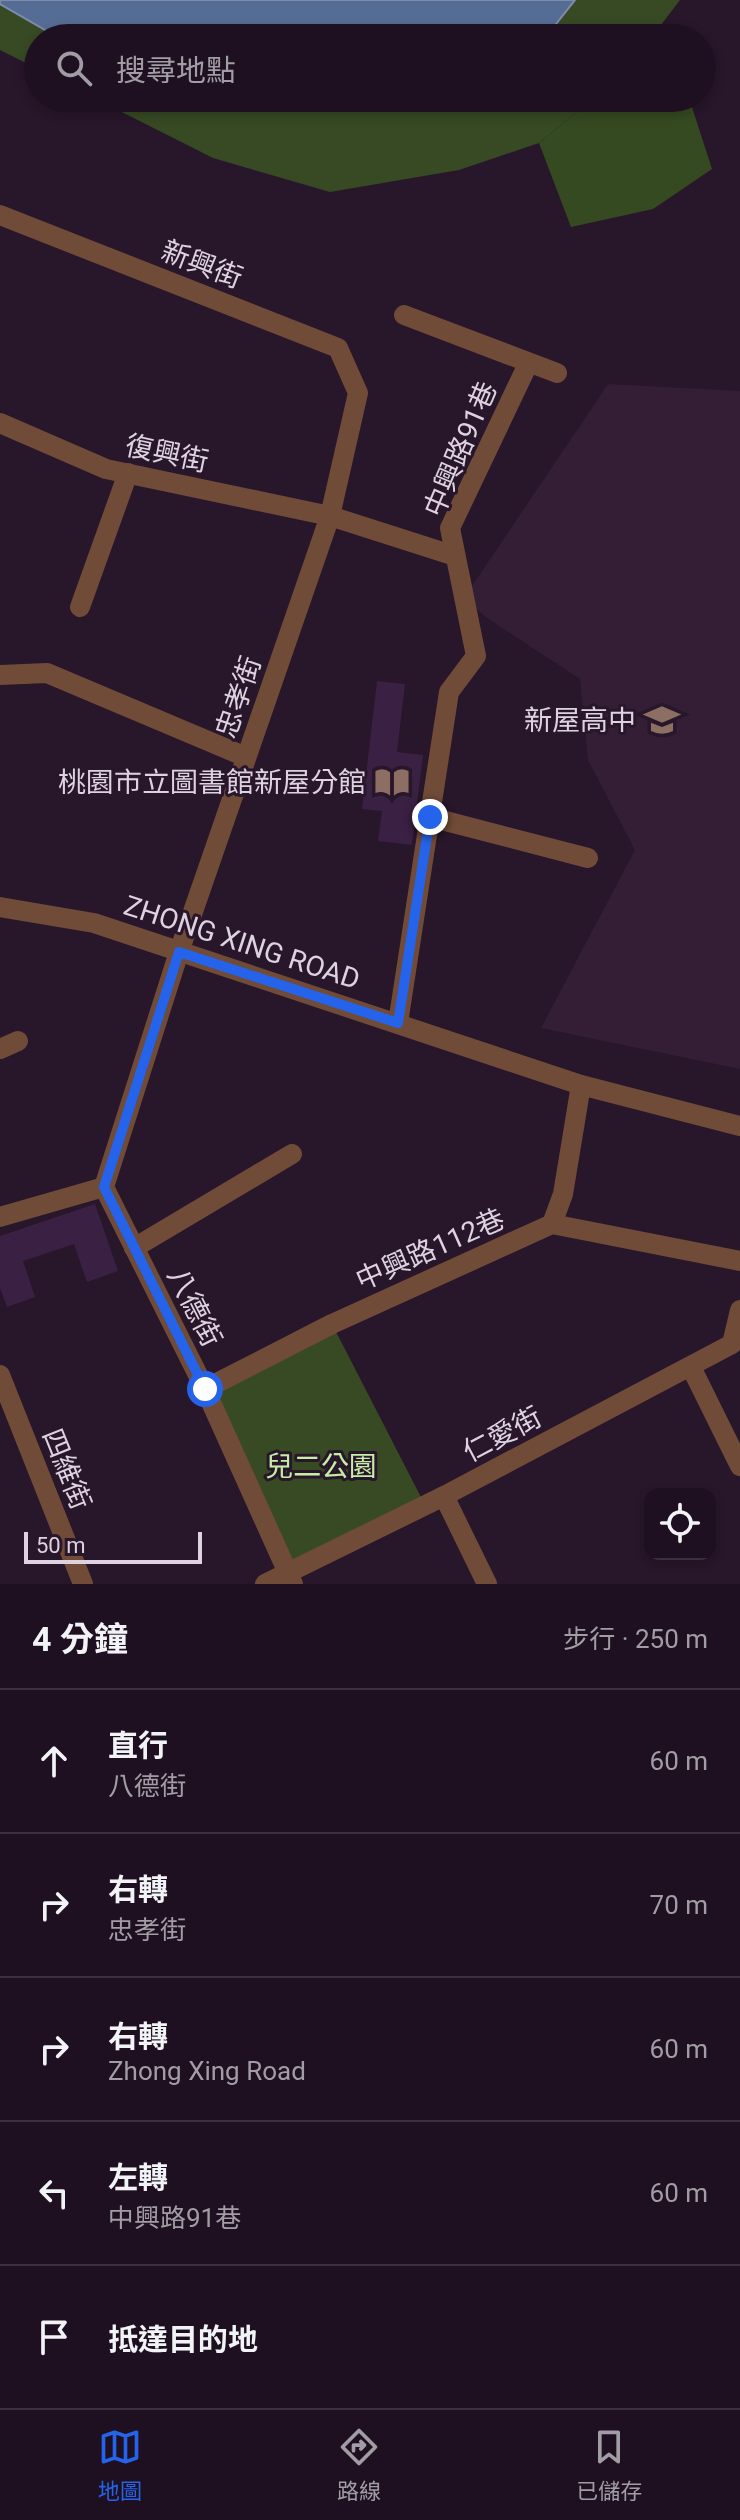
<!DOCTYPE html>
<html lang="zh-TW">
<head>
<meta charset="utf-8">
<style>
  :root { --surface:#1e1020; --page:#261929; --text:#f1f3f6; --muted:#a19da5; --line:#3c303e; --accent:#2563eb }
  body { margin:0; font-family:Roboto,"Noto Sans TC",sans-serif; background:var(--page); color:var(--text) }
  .controls { position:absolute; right:24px; bottom:24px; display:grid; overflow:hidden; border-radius:16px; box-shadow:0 4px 12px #0003 }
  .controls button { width:72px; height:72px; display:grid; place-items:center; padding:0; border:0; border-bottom:2px solid var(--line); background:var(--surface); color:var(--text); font:40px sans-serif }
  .scale { position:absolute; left:24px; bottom:20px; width:178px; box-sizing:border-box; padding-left:8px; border:4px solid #ded2e0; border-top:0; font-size:22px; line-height:28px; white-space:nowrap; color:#ded2e0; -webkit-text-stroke:6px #28162a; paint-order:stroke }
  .stop { position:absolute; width:24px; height:24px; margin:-18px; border:6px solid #2563eb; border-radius:50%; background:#fff }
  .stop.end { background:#2563eb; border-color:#fff; box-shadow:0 2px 8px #0008 }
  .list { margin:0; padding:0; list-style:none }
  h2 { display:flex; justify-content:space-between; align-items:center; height:104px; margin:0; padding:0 32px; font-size:34px }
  h2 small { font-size:26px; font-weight:400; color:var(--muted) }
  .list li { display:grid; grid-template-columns:52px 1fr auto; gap:24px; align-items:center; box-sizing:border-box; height:144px; padding:0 32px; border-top:2px solid var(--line) }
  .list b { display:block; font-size:30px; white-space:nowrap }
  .list p { margin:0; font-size:26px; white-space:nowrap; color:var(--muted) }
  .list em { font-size:26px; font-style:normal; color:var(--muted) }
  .icon { flex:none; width:44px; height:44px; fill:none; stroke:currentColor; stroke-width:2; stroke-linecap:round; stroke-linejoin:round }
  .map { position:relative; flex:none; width:740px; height:1584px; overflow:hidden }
  .search { position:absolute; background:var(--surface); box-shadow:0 4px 12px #0003; left:24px; right:24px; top:24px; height:88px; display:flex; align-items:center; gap:20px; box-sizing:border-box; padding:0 28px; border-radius:44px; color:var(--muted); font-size:30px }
  .sheet { height:824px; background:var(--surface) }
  nav { display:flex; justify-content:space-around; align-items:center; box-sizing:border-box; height:112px; border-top:2px solid var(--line); background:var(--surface); font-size:22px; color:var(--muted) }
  nav a { display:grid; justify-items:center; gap:4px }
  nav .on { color:var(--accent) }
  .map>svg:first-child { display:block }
  .built { fill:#341e36 }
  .green { fill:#374a24 }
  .forest { fill:#364a21 }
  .water { fill:#556d95; stroke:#7e8bac; stroke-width:2 }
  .building { fill:#3a2043 }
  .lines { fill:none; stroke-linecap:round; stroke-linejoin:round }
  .minor { stroke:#704b38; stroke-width:20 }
  .route { stroke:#2563eb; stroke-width:10 }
  .labels { text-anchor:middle; stroke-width:6; stroke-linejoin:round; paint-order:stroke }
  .street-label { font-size:28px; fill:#ded2e0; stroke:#28162a }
  .poi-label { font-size:28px; fill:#ded2e0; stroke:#28162a; text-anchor:end }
  .park-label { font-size:28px; fill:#c7eca6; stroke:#28162a }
</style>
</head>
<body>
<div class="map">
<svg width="740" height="1584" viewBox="0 0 740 1584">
  <rect width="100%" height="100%" fill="#28162a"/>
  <polygon class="built" points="608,384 740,391 740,1069 541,1028 635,850 588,760 580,679 487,618 464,598"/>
  <g class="green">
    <polygon points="0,0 680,0 651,38 38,38 38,69 0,50"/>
    <polygon points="94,98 594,98 539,143 459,170 330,192 213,158"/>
    <polygon points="332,1324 425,1505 288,1574 205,1389"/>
  </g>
  <polygon class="forest" points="594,98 689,98 712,169 653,209 571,227 539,143"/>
  <g class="water">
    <polygon points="0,0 575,0 545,38 59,38 0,4"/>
    <polygon points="166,98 382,98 179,105"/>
  </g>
  <g class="building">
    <polygon points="377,681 405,684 397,752 423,755 412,845 378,841 382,811 362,809"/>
    <polygon points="95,1204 118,1271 87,1282 74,1244 23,1261 35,1297 7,1307 0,1288 0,1236"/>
  </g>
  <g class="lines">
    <g class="minor">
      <polyline points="0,215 338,348 358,393 330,516 179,952 104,1187 0,1217"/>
      <polyline points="404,315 557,373"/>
      <polyline points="0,423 106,469 330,516 455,556"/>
      <polyline points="80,607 128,473"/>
      <polyline points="0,675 47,673 246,757"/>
      <polyline points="430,817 588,858"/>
      <polyline points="0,907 94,923 581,1085 740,1126"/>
      <polyline points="398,1023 449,692 476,656 450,528 528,364"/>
      <polyline points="0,1049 18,1041"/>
      <polyline points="104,1187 205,1389 293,1584"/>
      <polyline points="552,1224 740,1261"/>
      <polyline points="134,1248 292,1154"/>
      <polyline points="691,1367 740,1466"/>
      <polyline points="0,1375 83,1584"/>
      <polyline points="205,1389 332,1324 552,1224 563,1194 581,1085"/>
      <polyline points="444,1496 487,1584"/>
      <polyline points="265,1584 444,1496 732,1344 740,1310"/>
    </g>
  </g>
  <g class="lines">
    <polyline class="route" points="205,1389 104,1187 179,952 398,1023 430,817"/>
  </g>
  <defs>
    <g id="school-bare" transform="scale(2.76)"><path d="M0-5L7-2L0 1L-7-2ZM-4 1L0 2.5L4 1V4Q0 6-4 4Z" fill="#8d6e63" stroke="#28162a" stroke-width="2.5" paint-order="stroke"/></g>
    <g id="library-bare" transform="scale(2.76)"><path d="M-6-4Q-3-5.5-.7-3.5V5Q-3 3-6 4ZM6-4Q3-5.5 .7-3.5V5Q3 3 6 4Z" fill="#8d6e63" stroke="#28162a" stroke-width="2.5" paint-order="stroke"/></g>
  </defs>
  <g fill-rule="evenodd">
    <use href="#school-bare" x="662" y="720"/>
    <use href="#library-bare" x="392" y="782"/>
  </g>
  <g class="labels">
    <g class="street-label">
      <text transform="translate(202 264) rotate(21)" y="10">新興街</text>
      <text transform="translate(460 449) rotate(-67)" y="10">中興路91巷</text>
      <text transform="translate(167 453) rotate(12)" y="10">復興街</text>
      <text transform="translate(238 697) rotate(-71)" y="10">忠孝街</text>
      <text transform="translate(242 942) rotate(18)" y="10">ZHONG XING ROAD</text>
      <text transform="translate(430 1249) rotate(-24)" y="10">中興路112巷</text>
      <text transform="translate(195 1307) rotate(63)" y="10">八德街</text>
      <text transform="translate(502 1434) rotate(-28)" y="10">仁愛街</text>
      <text transform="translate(67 1469) rotate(68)" y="10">四維街</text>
    </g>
    <g class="poi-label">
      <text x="636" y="730">新屋高中</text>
      <text x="366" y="792">桃園市立圖書館新屋分館</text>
    </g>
    <g class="park-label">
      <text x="321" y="1476">兒二公園</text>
    </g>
  </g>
</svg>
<div class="controls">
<button><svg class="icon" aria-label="locate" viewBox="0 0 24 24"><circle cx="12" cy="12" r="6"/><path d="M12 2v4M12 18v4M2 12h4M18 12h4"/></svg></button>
</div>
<div class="scale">50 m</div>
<div class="stop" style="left:205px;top:1389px"></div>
<div class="stop end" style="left:430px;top:817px"></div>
<div class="search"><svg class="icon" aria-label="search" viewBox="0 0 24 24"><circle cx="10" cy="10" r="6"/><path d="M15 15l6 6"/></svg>搜尋地點</div>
</div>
<section class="sheet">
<h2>4 分鐘<small>步行 · 250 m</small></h2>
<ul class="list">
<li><svg class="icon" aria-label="ahead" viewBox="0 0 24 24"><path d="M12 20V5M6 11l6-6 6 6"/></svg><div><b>直行</b><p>八德街</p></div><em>60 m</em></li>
<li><svg class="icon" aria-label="right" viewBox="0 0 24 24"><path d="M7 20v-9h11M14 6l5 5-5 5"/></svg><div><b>右轉</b><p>忠孝街</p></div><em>70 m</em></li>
<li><svg class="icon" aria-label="right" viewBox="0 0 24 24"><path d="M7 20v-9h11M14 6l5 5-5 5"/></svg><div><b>右轉</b><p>Zhong Xing Road</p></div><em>60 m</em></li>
<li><svg class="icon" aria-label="left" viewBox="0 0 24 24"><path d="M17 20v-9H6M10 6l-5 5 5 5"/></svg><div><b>左轉</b><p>中興路91巷</p></div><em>60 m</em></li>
<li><svg class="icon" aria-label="arrive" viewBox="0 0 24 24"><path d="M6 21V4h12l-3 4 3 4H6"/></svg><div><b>抵達目的地</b></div></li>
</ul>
</section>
<nav>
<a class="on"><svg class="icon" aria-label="map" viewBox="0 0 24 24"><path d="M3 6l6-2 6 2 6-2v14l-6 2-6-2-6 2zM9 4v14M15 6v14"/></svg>地圖</a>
<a><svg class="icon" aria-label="directions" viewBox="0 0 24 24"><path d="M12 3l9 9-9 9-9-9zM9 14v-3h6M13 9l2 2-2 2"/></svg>路線</a>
<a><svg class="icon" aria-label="saved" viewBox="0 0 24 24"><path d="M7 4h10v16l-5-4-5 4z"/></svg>已儲存</a>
</nav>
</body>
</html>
